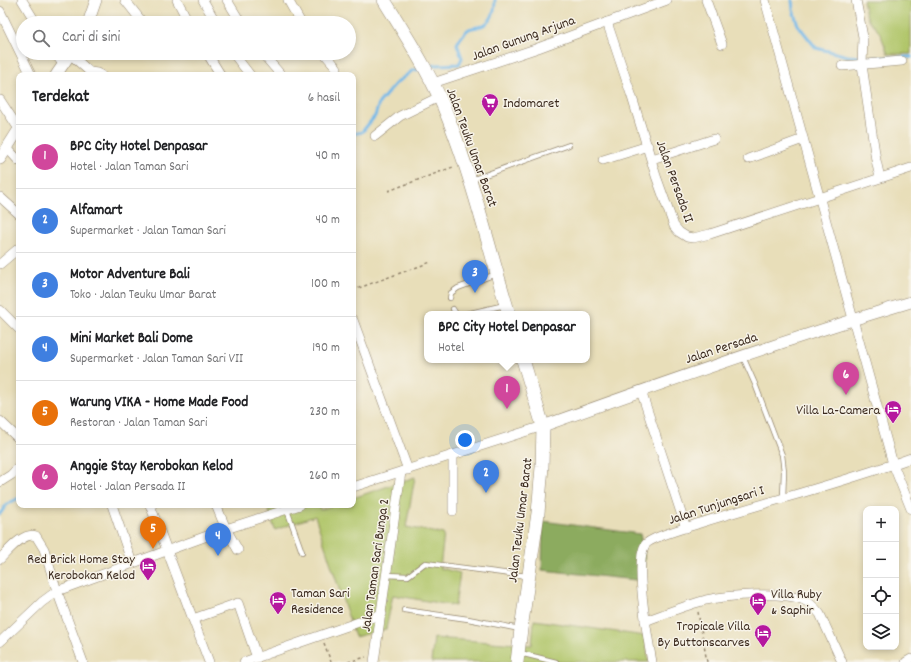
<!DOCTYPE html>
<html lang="id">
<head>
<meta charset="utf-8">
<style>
  :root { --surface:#fff; --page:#f6f6f6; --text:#202124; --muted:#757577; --line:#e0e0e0; --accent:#b45309 }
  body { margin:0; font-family:Dekko,sans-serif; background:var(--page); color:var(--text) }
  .controls { position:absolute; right:12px; bottom:12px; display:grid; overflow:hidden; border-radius:8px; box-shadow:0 2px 6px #0003 }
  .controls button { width:36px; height:36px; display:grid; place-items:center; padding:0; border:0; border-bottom:1px solid var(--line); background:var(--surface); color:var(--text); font:20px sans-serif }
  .you { position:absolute; left:465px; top:440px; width:14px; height:14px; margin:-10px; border:3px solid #fff; border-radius:50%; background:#1a73e8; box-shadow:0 0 0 6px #1a73e833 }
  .badge { display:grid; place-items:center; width:26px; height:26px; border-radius:50%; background:var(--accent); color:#fff; font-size:13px; font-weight:700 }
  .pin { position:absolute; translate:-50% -33px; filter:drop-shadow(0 1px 2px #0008) }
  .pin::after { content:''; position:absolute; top:21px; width:14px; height:12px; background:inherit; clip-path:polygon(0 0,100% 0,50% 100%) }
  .popup { position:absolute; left:424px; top:311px; width:166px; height:52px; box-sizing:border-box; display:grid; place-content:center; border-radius:8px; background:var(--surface); filter:drop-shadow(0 1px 3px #0005); font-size:13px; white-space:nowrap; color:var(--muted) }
  .popup b { font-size:15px; color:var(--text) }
  .popup::after { content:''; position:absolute; left:50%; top:100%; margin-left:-8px; border:8px solid transparent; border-top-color:var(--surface) }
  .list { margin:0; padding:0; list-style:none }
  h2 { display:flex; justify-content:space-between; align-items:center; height:52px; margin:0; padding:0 16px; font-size:17px }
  h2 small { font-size:13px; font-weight:400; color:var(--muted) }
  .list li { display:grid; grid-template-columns:26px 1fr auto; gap:12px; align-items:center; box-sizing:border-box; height:64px; padding:0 16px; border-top:1px solid var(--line) }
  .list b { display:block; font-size:15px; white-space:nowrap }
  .list p { margin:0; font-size:13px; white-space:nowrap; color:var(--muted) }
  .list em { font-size:13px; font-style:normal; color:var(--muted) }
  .icon { flex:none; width:22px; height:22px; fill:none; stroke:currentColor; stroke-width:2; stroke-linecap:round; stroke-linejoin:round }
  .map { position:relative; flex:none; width:911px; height:662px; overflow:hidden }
  .search { position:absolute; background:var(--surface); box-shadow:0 2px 6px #0003; left:16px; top:16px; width:340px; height:44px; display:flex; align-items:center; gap:10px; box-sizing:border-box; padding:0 14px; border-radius:22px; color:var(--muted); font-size:15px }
  .panel { position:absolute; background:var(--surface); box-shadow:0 2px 6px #0003; left:16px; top:72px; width:340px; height:436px; border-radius:8px }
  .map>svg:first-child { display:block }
  .green { fill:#b1c66b; stroke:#767844 }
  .forest { fill:#8cab5f; stroke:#646a3e }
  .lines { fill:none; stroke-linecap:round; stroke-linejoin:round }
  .stream { stroke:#73b9ea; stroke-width:3 }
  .service-casing { stroke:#92846c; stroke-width:6 }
  .minor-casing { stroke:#92846c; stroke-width:10 }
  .tertiary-casing { stroke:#92846c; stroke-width:12 }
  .secondary-casing { stroke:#92846c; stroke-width:14 }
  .path { stroke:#92846c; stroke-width:1.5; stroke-dasharray:3 3; stroke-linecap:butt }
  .service { stroke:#fff; stroke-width:4.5 }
  .minor { stroke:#fff; stroke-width:9 }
  .tertiary { stroke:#fff; stroke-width:11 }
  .secondary { stroke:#fff; stroke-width:13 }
  .labels { text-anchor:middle; stroke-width:3; stroke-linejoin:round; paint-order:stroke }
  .street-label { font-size:14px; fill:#3b2a1e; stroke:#f7f3e8 }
  .poi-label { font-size:14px; fill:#3b2a1e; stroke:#f7f3e8; text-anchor:start }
</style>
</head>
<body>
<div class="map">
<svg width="911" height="662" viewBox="0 0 911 662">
  <rect width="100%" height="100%" fill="#f7f3e8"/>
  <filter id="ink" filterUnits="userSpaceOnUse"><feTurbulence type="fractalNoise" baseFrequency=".025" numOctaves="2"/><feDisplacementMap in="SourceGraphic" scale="8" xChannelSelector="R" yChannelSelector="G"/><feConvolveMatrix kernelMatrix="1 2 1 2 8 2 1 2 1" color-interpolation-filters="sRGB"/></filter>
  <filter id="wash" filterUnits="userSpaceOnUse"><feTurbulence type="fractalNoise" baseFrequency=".012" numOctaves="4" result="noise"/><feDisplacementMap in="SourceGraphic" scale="16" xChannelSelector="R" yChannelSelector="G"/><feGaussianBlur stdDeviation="0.9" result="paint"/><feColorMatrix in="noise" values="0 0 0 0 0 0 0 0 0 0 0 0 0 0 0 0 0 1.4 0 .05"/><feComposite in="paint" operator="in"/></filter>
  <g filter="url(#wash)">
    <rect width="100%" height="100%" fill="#e8deb9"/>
    <g class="green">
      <polygon points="863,0 911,0 911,54 888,54 880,33 868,19 865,11"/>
      <polygon points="415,477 406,527 444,534 440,568 460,573 455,606 393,595 386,629 355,637 315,516 275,530 267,505 319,505 320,510 333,505 353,505 353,498"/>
      <polygon points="534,620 645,636 649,662 431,662 434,638 532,645"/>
    </g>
    <polygon class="forest" points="543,521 640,534 644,552 645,581 542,570"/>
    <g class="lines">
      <g class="stream">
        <polyline points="792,0 793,10 798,25 816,48 848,56 872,58 911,57"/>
        <path d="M428,67L436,65L459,64L462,58L457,44C460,39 463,33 469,29C473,27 477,28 481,26C493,22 495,11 495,0"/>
        <polyline points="353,134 362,132 375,116 379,103 395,84 412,71 420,69"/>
        <polyline points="0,514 7,504 19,498"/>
      </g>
    </g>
  </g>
  <g filter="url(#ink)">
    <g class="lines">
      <g class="service-casing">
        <g id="service">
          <polyline points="471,180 569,145"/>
          <polyline points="450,298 451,293 458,288 496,274"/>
          <polyline points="453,309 456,314"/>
          <polyline points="466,314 505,305"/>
          <polyline points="743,357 755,384 782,455 784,471 783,497"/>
          <polyline points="287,510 302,552"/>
          <polyline points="386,575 408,576 425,563 527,576"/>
          <polyline points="404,610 468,619 520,629"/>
          <polyline points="520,653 556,662"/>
        </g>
      </g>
      <g class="minor-casing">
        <g id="minor">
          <polyline points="22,0 36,23"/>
          <polyline points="125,0 143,23"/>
          <polyline points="177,0 189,23"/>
          <polyline points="203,0 216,23"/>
          <polyline points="227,0 241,23"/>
          <polyline points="288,0 301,23"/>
          <polyline points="706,0 722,44"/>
          <polyline points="765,0 893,464 911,509"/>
          <polyline points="856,0 863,37 862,65 876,160 880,178"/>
          <polyline points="0,11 31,75"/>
          <polyline points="607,22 632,97 656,176 674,226 679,232 687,237 693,238 710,234 911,168"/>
          <polyline points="55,53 63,64"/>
          <polyline points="207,53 220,74"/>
          <polyline points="233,53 250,75"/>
          <polyline points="262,53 281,75"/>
          <polyline points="324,53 337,68"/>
          <polyline points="70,54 90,72 97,73 101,75"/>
          <polyline points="842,66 902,61"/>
          <polyline points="433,83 538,48 667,0"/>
          <polyline points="0,100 19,129"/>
          <polyline points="375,136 400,116 439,97"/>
          <polyline points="7,148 19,161"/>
          <polyline points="652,159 714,139"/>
          <polyline points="748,159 803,139"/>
          <polyline points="603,160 648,146"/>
          <polyline points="0,197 19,214"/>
          <polyline points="0,264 19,248"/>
          <polyline points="0,310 19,329"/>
          <polyline points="353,320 408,470"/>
          <polyline points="641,391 686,528"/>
          <polyline points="0,421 19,439"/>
          <polyline points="0,482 11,475 19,467"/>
          <polyline points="353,487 543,426"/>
          <polyline points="112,505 132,563"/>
          <polyline points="150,505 209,662"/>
          <polyline points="216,505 226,529 238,550"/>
          <polyline points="453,511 453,455"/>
          <path d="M0,559C8,551 24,531 36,536L44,549L57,591L83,662"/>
          <polyline points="193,619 238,603 257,658"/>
          <path d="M645,621C665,614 686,605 706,600C729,595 783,591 804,600C811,603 816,609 820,614L842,662"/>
          <polyline points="0,642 42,602 57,591 226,529 300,505"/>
          <polyline points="244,662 382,614"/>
          <polyline points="374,662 401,472"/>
          <path d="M652,662C648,640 634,563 645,545C650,537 689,527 700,523C770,501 842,483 911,458"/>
          <polyline points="906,662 911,659"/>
        </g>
      </g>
      <g class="tertiary-casing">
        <g id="tertiary">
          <polyline points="88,23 96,0"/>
          <polyline points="56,75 71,53"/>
          <polyline points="0,159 19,129"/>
          <path d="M543,426C665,382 787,339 911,302"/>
        </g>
      </g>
      <g class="secondary-casing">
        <g id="secondary">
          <path d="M384,0C408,39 433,77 449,120C474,183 489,249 509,314"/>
          <polyline points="517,662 521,629 538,513 542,467 543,426 523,360"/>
        </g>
      </g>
      <g class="path">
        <polyline points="388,191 453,167"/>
        <polyline points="353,290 431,262"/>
        <polyline points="698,612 707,662"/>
        <polyline points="324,643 331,662"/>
        <polyline points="348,662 366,657"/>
      </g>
      <use href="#service" class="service"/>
      <use href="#minor" class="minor"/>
      <use href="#tertiary" class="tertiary"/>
      <use href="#secondary" class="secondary"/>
    </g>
  </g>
  <defs>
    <g id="supermarket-pin" transform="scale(0.9)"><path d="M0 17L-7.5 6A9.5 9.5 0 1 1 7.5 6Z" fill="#b5179e" stroke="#f7f3e8"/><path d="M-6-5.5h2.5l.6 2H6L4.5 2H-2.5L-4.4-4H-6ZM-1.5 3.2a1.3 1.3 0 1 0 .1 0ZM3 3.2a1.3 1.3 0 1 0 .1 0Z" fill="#fff"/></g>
    <g id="hotel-pin" transform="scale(0.9)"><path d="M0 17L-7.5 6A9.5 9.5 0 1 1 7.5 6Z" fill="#b5179e" stroke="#f7f3e8"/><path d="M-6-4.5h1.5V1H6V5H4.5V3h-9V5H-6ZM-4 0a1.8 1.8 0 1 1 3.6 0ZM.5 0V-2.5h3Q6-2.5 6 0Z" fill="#fff"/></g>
  </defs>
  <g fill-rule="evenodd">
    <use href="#supermarket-pin" x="490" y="102"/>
    <use href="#hotel-pin" x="893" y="409"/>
    <use href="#hotel-pin" x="148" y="566"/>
    <use href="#hotel-pin" x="278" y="600"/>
    <use href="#hotel-pin" x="758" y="601"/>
    <use href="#hotel-pin" x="763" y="633"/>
  </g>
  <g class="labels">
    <g class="street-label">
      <text transform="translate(523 37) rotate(-20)" y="5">Jalan Gunung Arjuna</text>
      <text transform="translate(473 147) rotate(70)" y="5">Jalan Teuku Umar Barat</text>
      <text transform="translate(676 181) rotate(70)" y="5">Jalan Persada II</text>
      <text transform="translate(721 347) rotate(-18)" y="5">Jalan Persada</text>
      <text transform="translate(716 504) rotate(-18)" y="5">Jalan Tunjungsari I</text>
      <text transform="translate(519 520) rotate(-83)" y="5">Jalan Teuku Umar Barat</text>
      <text transform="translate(374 565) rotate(-82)" y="5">Jalan Taman Sari Bunga 2</text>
    </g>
    <g class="poi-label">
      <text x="503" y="107">Indomaret</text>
      <text x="880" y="414" text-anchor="end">Villa La-Camera</text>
      <text x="135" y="563" text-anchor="end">Red Brick Home Stay<tspan x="135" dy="16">Kerobokan Kelod</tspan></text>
      <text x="291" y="597">Taman Sari<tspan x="291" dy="16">Residence</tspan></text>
      <text x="771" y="598">Villa Ruby<tspan x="771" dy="16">&amp; Saphir</tspan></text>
      <text x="750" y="630" text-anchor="end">Tropicale Villa<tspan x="750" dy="16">By Buttonscarves</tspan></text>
    </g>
  </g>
</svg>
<div class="controls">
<button>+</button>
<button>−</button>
<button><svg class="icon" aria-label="locate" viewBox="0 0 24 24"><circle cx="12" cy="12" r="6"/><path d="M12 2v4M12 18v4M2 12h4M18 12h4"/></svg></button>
<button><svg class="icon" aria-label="layers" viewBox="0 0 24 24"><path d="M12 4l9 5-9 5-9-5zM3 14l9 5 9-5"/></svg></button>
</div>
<div class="you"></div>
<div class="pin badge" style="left:507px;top:409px;background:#d1479c">1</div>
<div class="popup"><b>BPC City Hotel Denpasar</b>Hotel</div>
<div class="pin badge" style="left:486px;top:493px;background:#3f7fe0">2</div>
<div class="pin badge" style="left:475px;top:293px;background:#3f7fe0">3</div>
<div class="pin badge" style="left:218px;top:556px;background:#3f7fe0">4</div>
<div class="pin badge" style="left:153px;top:549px;background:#e8710a">5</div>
<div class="pin badge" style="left:846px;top:395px;background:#d1479c">6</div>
<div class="search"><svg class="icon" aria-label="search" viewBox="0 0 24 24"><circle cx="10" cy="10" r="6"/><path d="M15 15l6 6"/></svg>Cari di sini</div>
<section class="panel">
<h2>Terdekat<small>6 hasil</small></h2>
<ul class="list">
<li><span class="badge" style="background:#d1479c">1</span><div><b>BPC City Hotel Denpasar</b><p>Hotel · Jalan Taman Sari</p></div><em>40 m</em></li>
<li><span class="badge" style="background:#3f7fe0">2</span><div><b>Alfamart</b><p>Supermarket · Jalan Taman Sari</p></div><em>40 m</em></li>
<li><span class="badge" style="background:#3f7fe0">3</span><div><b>Motor Adventure Bali</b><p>Toko · Jalan Teuku Umar Barat</p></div><em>100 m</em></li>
<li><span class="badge" style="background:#3f7fe0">4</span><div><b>Mini Market Bali Dome</b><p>Supermarket · Jalan Taman Sari VII</p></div><em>190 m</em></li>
<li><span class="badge" style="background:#e8710a">5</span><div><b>Warung VIKA - Home Made Food</b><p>Restoran · Jalan Taman Sari</p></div><em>230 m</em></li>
<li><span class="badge" style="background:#d1479c">6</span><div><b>Anggie Stay Kerobokan Kelod</b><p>Hotel · Jalan Persada II</p></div><em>260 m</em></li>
</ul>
</section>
</div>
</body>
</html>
